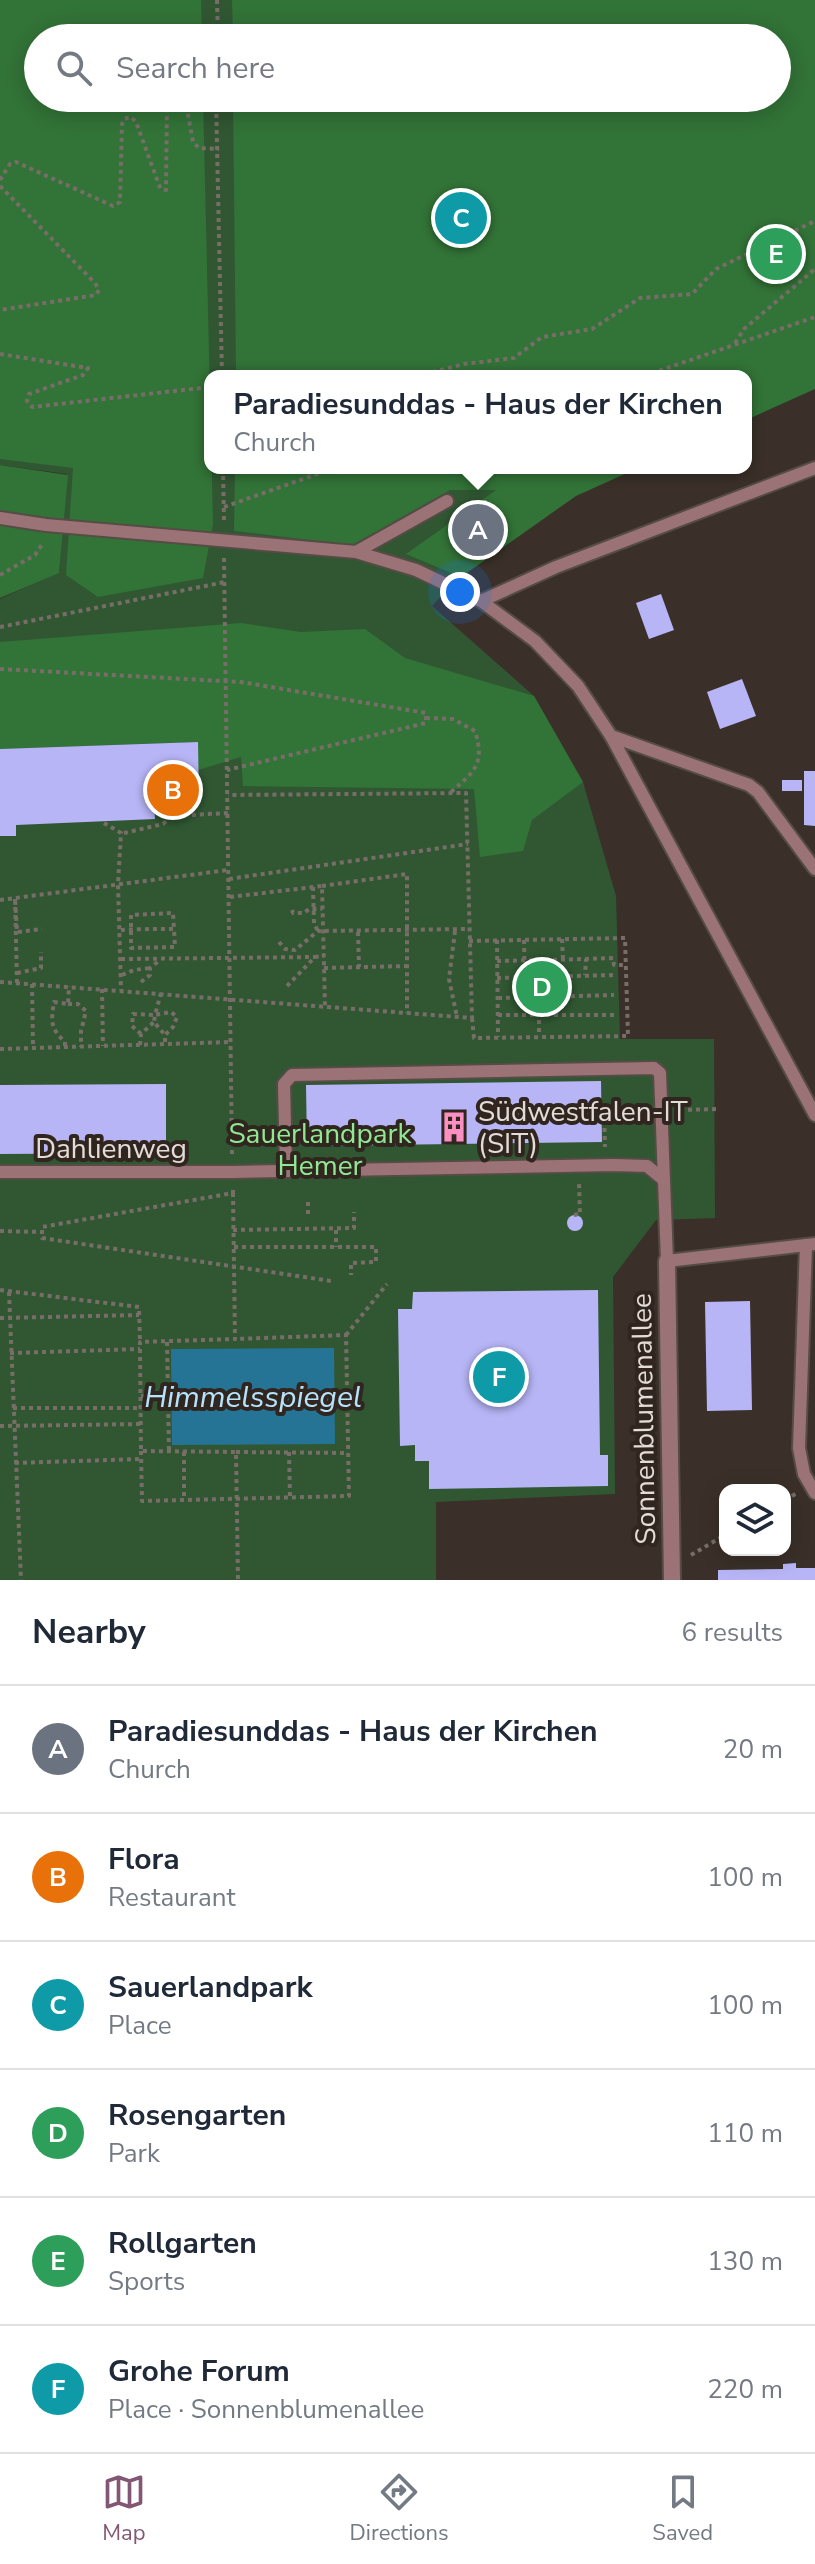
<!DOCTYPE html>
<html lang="en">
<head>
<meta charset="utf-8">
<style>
  :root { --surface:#fff; --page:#f2f2f3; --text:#1f2937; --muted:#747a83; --line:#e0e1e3; --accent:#825775 }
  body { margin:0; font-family:"Nunito Sans",sans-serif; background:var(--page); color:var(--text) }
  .controls { position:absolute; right:24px; bottom:24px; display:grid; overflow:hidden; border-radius:16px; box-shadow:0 4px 20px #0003 }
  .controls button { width:72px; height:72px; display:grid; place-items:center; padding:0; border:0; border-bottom:2px solid var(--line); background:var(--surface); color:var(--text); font:40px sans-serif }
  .you { position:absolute; left:460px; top:592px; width:28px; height:28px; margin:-20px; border:6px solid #fff; border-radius:50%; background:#1a73e8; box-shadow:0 0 0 12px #1a73e833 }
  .badge { display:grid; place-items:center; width:52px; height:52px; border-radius:50%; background:var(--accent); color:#fff; font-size:26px; font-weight:700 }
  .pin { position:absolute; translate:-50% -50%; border:4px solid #fff; box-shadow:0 2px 8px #0006 }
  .popup { position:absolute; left:204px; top:370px; width:548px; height:104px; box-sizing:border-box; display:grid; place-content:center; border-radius:16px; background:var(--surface); filter:drop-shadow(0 2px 6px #0005); font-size:26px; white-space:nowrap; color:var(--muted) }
  .popup b { font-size:30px; color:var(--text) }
  .popup::after { content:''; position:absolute; left:50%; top:100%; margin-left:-16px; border:16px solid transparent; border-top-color:var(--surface) }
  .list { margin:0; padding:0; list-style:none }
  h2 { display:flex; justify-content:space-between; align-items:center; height:104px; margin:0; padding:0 32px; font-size:34px }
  h2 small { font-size:26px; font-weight:400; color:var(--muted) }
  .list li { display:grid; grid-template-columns:52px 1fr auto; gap:24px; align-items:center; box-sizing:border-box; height:128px; padding:0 32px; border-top:2px solid var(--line) }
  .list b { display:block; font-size:30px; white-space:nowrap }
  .list p { margin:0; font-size:26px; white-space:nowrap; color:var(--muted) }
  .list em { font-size:26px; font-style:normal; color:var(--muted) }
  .icon { flex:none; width:44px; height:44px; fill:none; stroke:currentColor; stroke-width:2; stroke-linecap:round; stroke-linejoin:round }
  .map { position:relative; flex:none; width:815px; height:1580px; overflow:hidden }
  .search { position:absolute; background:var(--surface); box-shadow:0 4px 20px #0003; left:24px; right:24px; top:24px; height:88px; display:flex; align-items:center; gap:20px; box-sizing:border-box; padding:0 28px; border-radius:44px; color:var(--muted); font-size:30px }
  .sheet { height:872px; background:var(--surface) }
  nav { display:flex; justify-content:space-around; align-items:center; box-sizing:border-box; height:112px; border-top:2px solid var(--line); background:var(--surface); font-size:22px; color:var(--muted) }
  nav a { display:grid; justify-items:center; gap:4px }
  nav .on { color:var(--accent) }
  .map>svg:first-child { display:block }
  .green { fill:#305732; fill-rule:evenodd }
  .forest { fill:#327337 }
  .water { fill:#257496 }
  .building { fill:#b7b5f6 }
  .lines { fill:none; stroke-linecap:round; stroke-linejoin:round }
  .lane-casing { stroke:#554c45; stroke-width:16 }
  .street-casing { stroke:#554c45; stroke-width:20 }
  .path { stroke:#776e68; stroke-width:4; stroke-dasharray:4 4; stroke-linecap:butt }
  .lane { stroke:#9b7376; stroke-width:12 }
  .street { stroke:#9b7376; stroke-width:16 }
  .labels { text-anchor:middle; stroke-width:8; stroke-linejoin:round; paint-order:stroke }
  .poi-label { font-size:28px; fill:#e3dcd7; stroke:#30261f; text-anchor:start }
  .park-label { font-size:28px; fill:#91e894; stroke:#30261f }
  .street-label { font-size:28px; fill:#e3dcd7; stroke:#30261f }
  .water-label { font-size:30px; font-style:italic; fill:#b5e3fb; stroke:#30261f }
</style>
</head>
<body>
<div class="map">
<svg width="815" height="1580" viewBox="0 0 815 1580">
  <rect width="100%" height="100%" fill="#3a3029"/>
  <path class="green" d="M0,0H815L746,376H210V468H590L537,492L432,606L534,696L583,782L616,896L620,1039H714L715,1218L656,1220L613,1277L615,1494L436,1502V1580H0V599L59,572L67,474L0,465ZM38,38H777V98H38Z"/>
  <g class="forest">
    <polygon points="0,0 201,0 202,38 38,38 38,98 203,98 213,524 203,578 98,597 66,575 73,468 0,459"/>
    <polygon points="232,0 815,0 815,389 746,420 746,376 236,376 233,98 777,98 777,38 233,38"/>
    <polygon points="0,465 68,475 59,573 0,598"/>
    <polygon points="235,468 638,468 576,496 461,577 406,554 496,490 450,490 352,545 234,531"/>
    <polygon points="241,623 301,632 365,629 405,658 534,696 583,782 532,820 523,851 480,857 474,789 243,786 241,757 198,770 197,742 0,749 0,642"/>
  </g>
  <polygon class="water" points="334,1348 335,1444 172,1445 171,1349"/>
  <g class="building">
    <polygon points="486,500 506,535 477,550 473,542 461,549 452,532 464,525 459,516"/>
    <polygon points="661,594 674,630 649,639 636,603"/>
    <polygon points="742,679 756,716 720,729 707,692"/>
    <polygon points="198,742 199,801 154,803 155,819 16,825 16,836 0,836 0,749"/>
    <polygon points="804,771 815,771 815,826 804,825"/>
    <rect x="782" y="780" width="20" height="11"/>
    <polygon points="601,1081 602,1142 307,1146 306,1085"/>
    <polygon points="166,1084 166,1153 0,1154 0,1085"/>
    <circle cx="575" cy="1223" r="8"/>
    <polygon points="598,1290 600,1455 608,1455 608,1486 429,1489 429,1461 415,1461 415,1445 400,1446 398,1309 412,1309 413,1292"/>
    <polygon points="750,1301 752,1410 707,1411 705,1302"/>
    <polygon points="796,1563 796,1568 815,1568 815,1580 718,1580 718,1570 783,1569 783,1564"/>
  </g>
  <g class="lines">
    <g class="lane-casing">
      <g id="lane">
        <polyline points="0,518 46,525 356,552 416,570 481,601 535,641 578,686 611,736 815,1115"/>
        <polyline points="356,552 447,501"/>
        <polyline points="481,601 556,567 815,468"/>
        <polyline points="611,736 749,785 758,792 815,869"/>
        <polyline points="286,1169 284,1084 292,1075 654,1068 660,1073 667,1261 815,1244"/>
        <polyline points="0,1172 233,1172 614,1165 647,1166 664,1180"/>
        <polyline points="806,1245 799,1448 804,1474 815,1493"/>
      </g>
    </g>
    <g class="street-casing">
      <polyline id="street" points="667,1261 672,1580"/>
    </g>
    <g class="path">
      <polyline points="217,0 218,38"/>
      <polyline points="185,98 193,142 199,148 219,149"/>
      <polyline points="216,98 222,376"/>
      <polyline points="0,180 10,164 16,162 113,206 120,202 122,124 124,119 131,117 136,122 159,185 161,189 166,190 167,98"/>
      <polyline points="0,186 95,283 99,290 96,295 0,310"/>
      <polyline points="735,343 744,329 815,269"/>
      <polyline points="0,354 88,368 83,375 29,394 27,401 32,407 210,387"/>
      <polyline points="417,376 464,364 514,358 542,337 592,329 640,298 692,294 716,269 815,221"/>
      <polyline points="644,376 815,317"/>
      <polyline points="223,468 224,522"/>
      <polyline points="224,507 334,468"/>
      <polyline points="224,558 232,1154"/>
      <polyline points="0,575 35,555 43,543"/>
      <polyline points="0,627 225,582"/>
      <polyline points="0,669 241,682 426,713 426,723 227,770"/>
      <path d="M426,718L453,719L475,731C485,764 475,771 451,792"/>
      <polyline points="171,803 172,816"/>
      <polyline points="104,823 121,833 118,884 121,990"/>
      <polyline points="124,833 163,824 172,816 228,813"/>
      <polyline points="229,879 468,844"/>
      <polyline points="322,886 407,874 407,1013"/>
      <polyline points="313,887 314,924 318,931"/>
      <polyline points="230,897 322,886 325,1006"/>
      <polyline points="0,900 228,870"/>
      <polyline points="292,910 293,913 304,913 309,909 322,909"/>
      <path d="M121,930C138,929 156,929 174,929L175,947L131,948V915L173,913L174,929"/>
      <polyline points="455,931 449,979 457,1017"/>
      <polyline points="358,932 359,967"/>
      <polyline points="562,939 563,960"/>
      <polyline points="497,940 498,1037"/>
      <polyline points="524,940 525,997"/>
      <polyline points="469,941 625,938 628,1036 474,1038 472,1018"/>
      <polyline points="279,942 285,949 295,950 318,931 469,929"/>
      <polyline points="121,959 315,957"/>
      <polyline points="585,959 613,958 614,965 626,965"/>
      <polyline points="497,961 586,959 585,975"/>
      <polyline points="324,968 407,966"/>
      <polyline points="17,973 41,968 41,952"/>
      <polyline points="122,975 134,970 150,968"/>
      <polyline points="568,976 569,997"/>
      <polyline points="497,978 614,975"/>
      <polyline points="0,982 472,1018 466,793 228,795"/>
      <polyline points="141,982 150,975 150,968 160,960"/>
      <polyline points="17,983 15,898 17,932 42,929"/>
      <polyline points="32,984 33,1044"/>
      <polyline points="287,986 315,957 324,956"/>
      <polyline points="102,989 103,1046"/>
      <polyline points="161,993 155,1015 171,1012 177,1017 173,1027 165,1035 165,1044"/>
      <polyline points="539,997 614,995"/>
      <polyline points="498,998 539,997 539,1036"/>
      <polyline points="68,1004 78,1004 86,1011 81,1031 81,1047"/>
      <polyline points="498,1015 615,1015"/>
      <polyline points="141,1034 132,1026 133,1014 155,1015 154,1022 165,1035"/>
      <polyline points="140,1045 141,1034 154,1022"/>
      <path d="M65,1046V1042C50,1028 51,1021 54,1002L68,1004L69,986"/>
      <polyline points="0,1049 231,1042"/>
      <polyline points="680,1110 719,1109"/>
      <polyline points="601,1112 643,1111"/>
      <polyline points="604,1112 605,1147"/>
      <polyline points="233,1190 233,1193 42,1227 42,1238 331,1281"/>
      <polyline points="233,1193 235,1339 140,1342 140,1349 141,1451 236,1452 238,1580"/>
      <polyline points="308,1214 308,1198"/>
      <polyline points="574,1215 580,1214 579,1183"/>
      <polyline points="233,1230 354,1228 354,1212"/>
      <polyline points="336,1230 336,1247"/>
      <polyline points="0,1231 42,1232"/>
      <polyline points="234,1247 376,1247 376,1262 351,1263 351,1275"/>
      <polyline points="0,1290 139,1307 140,1342"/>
      <polyline points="9,1292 21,1580"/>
      <polyline points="0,1318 139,1315"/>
      <polyline points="346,1335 387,1284"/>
      <polyline points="167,1342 169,1451"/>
      <polyline points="10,1353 140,1349"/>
      <polyline points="141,1396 168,1395"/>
      <polyline points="13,1408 141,1408"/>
      <polyline points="0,1426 141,1424"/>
      <polyline points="141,1451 142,1501 349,1496 346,1335 235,1339"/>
      <polyline points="184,1452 184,1500"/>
      <polyline points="236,1452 348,1453"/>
      <polyline points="289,1452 290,1497"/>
      <polyline points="15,1463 141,1459"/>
      <polyline points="785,1500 797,1493"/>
      <polyline points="691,1555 725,1535"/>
    </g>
    <use href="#lane" class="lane"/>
    <use href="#street" class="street"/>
  </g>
  <defs>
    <g id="building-bare" transform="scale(2.4)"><path d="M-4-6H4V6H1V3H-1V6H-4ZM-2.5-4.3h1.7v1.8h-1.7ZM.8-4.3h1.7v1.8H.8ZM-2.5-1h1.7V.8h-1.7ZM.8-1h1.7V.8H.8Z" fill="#fc8fc1" stroke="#30261f" stroke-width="2.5" paint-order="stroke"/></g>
  </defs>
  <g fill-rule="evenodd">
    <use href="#building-bare" x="454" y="1127"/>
  </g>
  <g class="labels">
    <g class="poi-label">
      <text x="478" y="1121">Südwestfalen-IT<tspan x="478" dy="32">(SIT)</tspan></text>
    </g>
    <g class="park-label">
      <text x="320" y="1143">Sauerlandpark<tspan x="320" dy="32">Hemer</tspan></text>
    </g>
    <g class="street-label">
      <text x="111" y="1158">Dahlienweg</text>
      <text transform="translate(643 1419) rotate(-91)" y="10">Sonnenblumenallee</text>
    </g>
    <g class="water-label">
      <text x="253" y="1407">Himmelsspiegel</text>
    </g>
  </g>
</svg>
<div class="controls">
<button><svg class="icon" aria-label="layers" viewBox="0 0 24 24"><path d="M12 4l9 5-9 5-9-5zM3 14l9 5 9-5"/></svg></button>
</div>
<div class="you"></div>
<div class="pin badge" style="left:478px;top:530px;background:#6b7280">A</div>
<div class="popup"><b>Paradiesunddas - Haus der Kirchen</b>Church</div>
<div class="pin badge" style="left:173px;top:790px;background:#e8710a">B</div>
<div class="pin badge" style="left:461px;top:218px;background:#0f9aa8">C</div>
<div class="pin badge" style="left:542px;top:987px;background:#2e9e5b">D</div>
<div class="pin badge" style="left:776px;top:254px;background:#2e9e5b">E</div>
<div class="pin badge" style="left:499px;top:1377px;background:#0f9aa8">F</div>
<div class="search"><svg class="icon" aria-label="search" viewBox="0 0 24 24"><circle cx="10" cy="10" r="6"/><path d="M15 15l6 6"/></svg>Search here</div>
</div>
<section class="sheet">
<h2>Nearby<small>6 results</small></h2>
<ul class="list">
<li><span class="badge" style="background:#6b7280">A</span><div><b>Paradiesunddas - Haus der Kirchen</b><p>Church</p></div><em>20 m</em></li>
<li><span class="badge" style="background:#e8710a">B</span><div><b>Flora</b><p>Restaurant</p></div><em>100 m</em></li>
<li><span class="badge" style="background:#0f9aa8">C</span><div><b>Sauerlandpark</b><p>Place</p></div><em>100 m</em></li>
<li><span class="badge" style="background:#2e9e5b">D</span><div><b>Rosengarten</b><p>Park</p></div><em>110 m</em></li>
<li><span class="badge" style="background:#2e9e5b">E</span><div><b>Rollgarten</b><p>Sports</p></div><em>130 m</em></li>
<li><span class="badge" style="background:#0f9aa8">F</span><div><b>Grohe Forum</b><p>Place · Sonnenblumenallee</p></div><em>220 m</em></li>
</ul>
</section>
<nav>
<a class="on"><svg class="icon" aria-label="map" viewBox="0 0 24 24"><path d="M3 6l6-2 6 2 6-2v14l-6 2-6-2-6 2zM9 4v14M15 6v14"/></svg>Map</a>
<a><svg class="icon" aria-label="directions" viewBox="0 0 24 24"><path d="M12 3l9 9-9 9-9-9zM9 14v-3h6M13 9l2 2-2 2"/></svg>Directions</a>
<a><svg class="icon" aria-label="saved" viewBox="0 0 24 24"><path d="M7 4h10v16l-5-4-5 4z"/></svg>Saved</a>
</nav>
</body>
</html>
